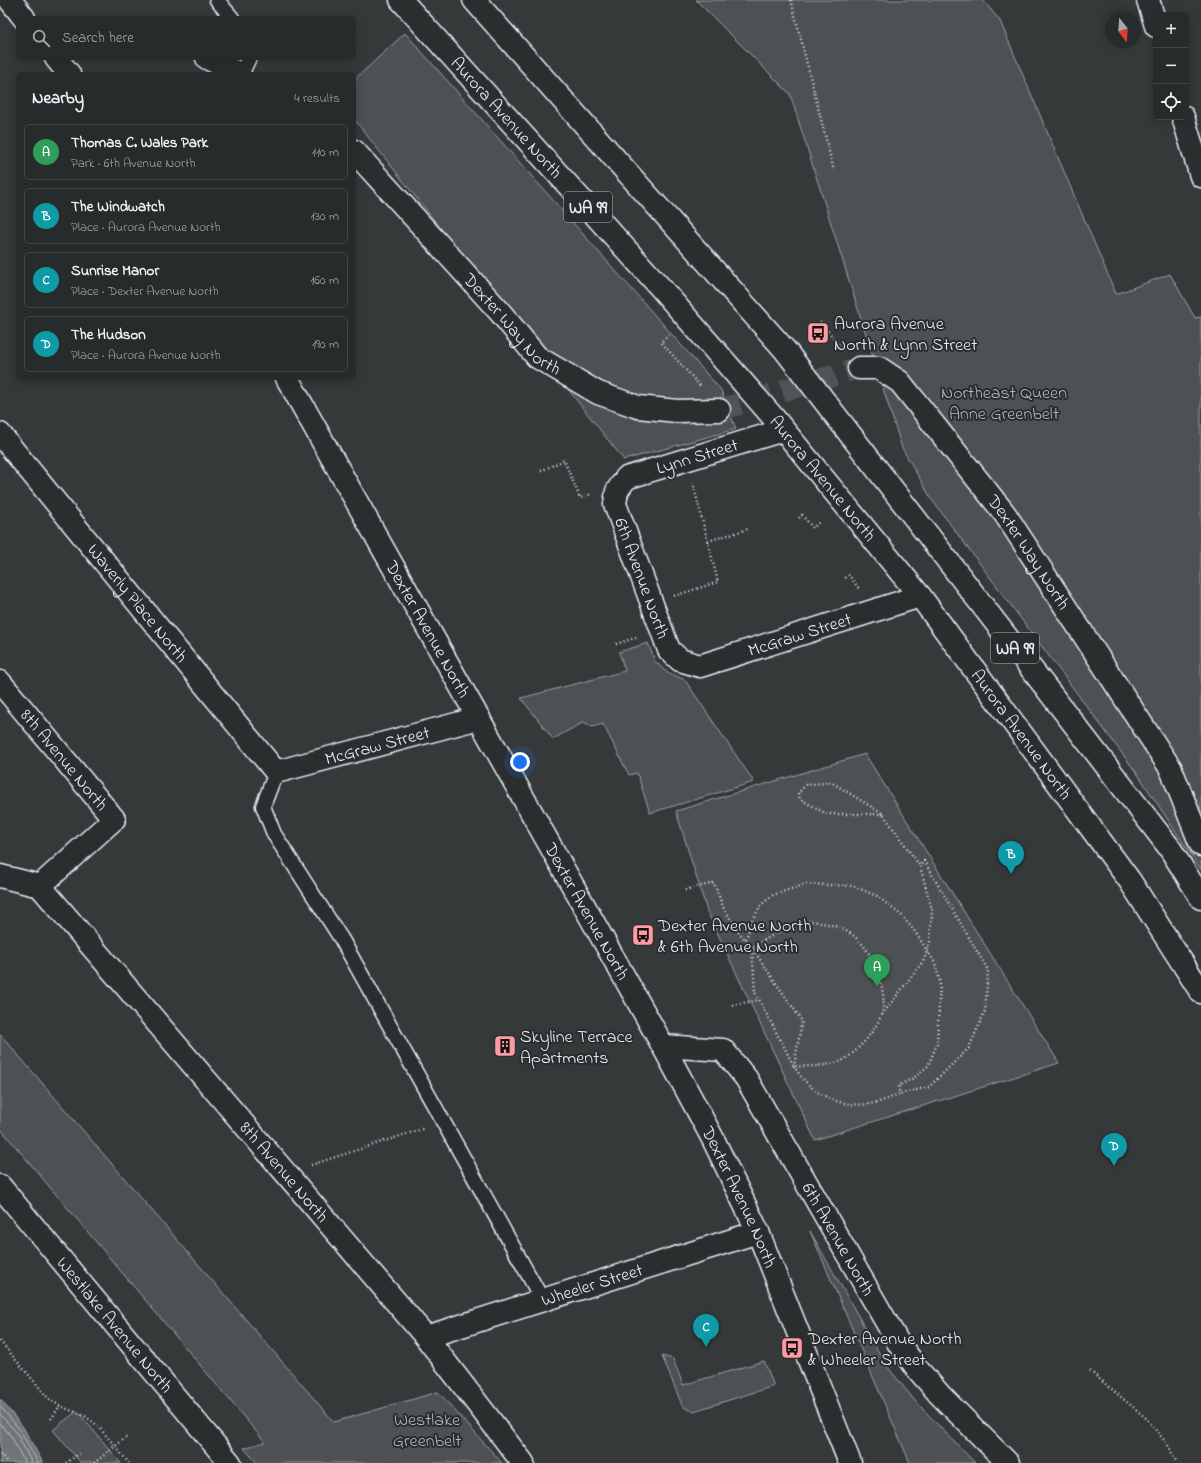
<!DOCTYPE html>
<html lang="en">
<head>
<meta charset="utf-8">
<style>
  :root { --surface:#282b2c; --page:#303334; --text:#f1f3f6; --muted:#a5a7a9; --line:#444748; --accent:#bca0f2 }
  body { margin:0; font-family:"Indie Flower",sans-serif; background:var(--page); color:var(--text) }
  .controls { position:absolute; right:12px; top:12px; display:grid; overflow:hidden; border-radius:6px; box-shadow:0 2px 10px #0003 }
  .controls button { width:36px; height:36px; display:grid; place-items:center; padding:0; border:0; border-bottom:1px solid var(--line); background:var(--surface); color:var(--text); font:20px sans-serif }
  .compass { position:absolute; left:1105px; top:12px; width:36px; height:36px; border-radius:50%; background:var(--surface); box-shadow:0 2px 10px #0003; rotate:163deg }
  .you { position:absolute; left:520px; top:762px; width:14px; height:14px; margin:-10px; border:3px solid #fff; border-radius:50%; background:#1a73e8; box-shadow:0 0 0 6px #1a73e833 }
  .badge { display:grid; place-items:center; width:26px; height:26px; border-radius:50%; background:var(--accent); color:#fff; font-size:13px; font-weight:700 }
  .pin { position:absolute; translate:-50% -33px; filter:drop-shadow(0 1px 2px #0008) }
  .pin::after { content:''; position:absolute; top:21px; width:14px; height:12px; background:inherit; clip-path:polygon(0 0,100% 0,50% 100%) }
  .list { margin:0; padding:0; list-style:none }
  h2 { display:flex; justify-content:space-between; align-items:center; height:52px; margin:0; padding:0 16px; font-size:17px }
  h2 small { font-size:13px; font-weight:400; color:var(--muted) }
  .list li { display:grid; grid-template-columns:26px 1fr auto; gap:12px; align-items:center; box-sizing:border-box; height:56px; margin:0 8px 8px; padding:0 8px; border:1px solid var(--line); border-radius:6px }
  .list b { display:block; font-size:15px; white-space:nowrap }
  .list p { margin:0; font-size:13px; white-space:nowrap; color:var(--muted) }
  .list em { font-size:13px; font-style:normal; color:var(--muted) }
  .icon { flex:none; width:22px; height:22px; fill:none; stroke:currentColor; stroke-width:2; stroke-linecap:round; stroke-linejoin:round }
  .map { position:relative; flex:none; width:1201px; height:1463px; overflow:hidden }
  .search { position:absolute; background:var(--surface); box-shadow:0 2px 10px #0003; left:16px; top:16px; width:340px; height:44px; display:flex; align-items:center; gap:10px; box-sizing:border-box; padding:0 14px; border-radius:6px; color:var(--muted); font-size:15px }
  .panel { position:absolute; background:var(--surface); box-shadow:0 2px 10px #0003; left:16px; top:72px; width:340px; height:308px; border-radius:6px }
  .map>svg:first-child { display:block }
  .green { fill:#4d5152; stroke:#9aa1a5 }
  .water { fill:#707579; stroke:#a0a7ac }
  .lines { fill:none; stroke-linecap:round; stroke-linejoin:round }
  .shore { stroke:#b8bfc5; stroke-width:1 }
  .tertiary-tunnel { stroke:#505556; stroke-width:22; stroke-dasharray:22 11; stroke-linecap:butt }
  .service-casing { stroke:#e8f1f8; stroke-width:17 }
  .minor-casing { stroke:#e8f1f8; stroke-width:25 }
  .tertiary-casing { stroke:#e8f1f8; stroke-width:25 }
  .secondary-casing { stroke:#e8f1f8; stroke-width:25 }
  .trunk-casing { stroke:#e8f1f8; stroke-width:25 }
  .path { stroke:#e8f1f8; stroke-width:2.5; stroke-dasharray:1 3; stroke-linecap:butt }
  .service { stroke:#2a2d2e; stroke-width:14 }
  .minor { stroke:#2a2d2e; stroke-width:22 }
  .tertiary { stroke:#2a2d2e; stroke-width:22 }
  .secondary { stroke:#2a2d2e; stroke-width:22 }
  .trunk { stroke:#2a2d2e; stroke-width:22 }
  .labels { text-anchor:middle; stroke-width:4; stroke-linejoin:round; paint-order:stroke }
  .shield { fill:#2a2d2e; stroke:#afb6bb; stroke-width:1 }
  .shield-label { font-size:17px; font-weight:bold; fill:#e8f1f8 }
  .street-label { font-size:18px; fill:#e8f1f8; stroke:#2a2d2e }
  .poi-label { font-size:18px; fill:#e8f1f8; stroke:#2a2d2e; text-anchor:start }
  .park-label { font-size:18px; fill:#b2b9be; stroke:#2a2d2e }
</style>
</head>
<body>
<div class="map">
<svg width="1201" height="1463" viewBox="0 0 1201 1463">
  <rect width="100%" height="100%" fill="#35393a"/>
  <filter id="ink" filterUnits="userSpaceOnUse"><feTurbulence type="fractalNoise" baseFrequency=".025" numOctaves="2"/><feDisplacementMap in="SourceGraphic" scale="8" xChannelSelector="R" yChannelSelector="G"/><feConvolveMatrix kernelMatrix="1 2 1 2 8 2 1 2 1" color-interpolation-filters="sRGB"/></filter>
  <g filter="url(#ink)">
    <g class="green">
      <polygon points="696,0 983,0 1000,21 1116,294 1170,274 1195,318 1201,317 1201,870 1139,776 932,500 902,448 790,94"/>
      <polygon points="405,33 721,390 736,429 624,460 354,119 354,80"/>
      <polygon points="648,643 655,661 665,671 685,680 754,782 650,813 637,773 629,775 603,724 592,727 584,722 553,739 521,698 625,671 619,652"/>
      <polygon points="865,754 1059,1063 815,1140 707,911 676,811"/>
      <polygon points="0,1034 334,1422 438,1392 502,1463 257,1463 244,1448 265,1442 0,1128"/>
      <polygon points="810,1231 886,1365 915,1401 975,1463 910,1463"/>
      <polygon points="662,1356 673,1359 683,1385 764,1361 774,1386 694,1411 687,1409 682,1405"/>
      <polygon points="77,1411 121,1463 81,1463 53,1430"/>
    </g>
    <polygon class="water" points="0,1399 23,1427 43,1463 0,1463"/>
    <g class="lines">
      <g class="shore">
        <polyline points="0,1406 20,1430 38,1463"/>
        <polyline points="0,1414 16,1432 32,1463"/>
        <polyline points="0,1423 11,1436 25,1463"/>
      </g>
      <polyline class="tertiary-tunnel" points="719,410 859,368"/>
      <g class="service-casing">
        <g id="service">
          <polyline points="217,0 232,18"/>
          <polyline points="241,74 249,58"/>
          <polyline points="276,772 263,806 274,834 342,940 543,1301"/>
        </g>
      </g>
      <g class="minor-casing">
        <g id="minor">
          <polyline points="1148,0 1156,26"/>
          <polyline points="1183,117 1201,176"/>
          <path id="s1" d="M783,430L626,478L617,491L615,504L669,650L680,660L700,666L920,596"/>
          <path id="s2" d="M0,434L276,772L479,718"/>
          <path id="s3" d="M0,682L114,819L40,886"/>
          <polyline points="0,876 40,886"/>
          <path id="s4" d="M40,886L426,1337L523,1463"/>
          <path id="s5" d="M426,1337L758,1232"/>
        </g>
      </g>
      <g class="tertiary-casing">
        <g id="tertiary">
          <polyline points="207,58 240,74"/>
          <path id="s6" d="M354,151L500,312L537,357L598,393L638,407L677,411L719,410"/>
          <path id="s7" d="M859,368H879L900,382L1005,514L1171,769"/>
        </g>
      </g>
      <g class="secondary-casing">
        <g id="secondary">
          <polyline points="10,0 24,18"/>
          <polyline points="56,58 69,74"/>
          <path id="s8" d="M287,378L663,1046L713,1139L758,1232L850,1463"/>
          <path id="s9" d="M663,1046L723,1050L746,1078L899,1344L919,1371L941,1396L1008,1463"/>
          <path id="s10" d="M0,1186L230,1463"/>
        </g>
      </g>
      <g class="trunk-casing">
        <g id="trunk">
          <path id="s11" d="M401,0L660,287L773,417L920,596L1130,881L1201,992"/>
          <polyline points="474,0 785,350 1169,847 1201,898"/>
          <polyline points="1171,769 1201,845"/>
        </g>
      </g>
      <g class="path">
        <polyline points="791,0 834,171"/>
        <polyline points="820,322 844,350"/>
        <polyline points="669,335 661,342 700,386"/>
        <polyline points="541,471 564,460 580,498 592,494"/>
        <polyline points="799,518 802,515 813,528 820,521"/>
        <polyline points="708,541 748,529"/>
        <polyline points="845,578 849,575 860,590"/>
        <polyline points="674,596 718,582 693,483"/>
        <polyline points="616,644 638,637"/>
        <polyline points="883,814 827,814 800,799 798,793 806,785 831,782 883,814 920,866"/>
        <path d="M685,890L714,883L723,907L738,931L752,948C767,938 793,922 810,921C814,921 819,923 822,923C857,928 873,952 881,985C883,993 885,1003 882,1012C879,1027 854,1057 839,1062C825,1066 808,1067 794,1066L755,992L752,949"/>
        <path d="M746,939L752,920L762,904L773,895L806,884L853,886L877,896L902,916L916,933L935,963L940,983L937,1044L928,1066L914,1078L899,1085V1094C894,1096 888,1099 882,1101C855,1110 824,1102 805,1081C801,1077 797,1071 794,1066L802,1021L752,948"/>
        <polyline points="732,1005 759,1000"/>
        <polyline points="882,1015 924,960 930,942 932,910 920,866 924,861 988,970 985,1011 969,1048 929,1087 899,1094"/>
        <polyline points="311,1165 425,1128"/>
        <polyline points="0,1341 49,1399 60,1406 85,1416 98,1426 129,1463"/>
        <polyline points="1090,1371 1146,1418 1168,1445 1177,1463"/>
        <polyline points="51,1419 60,1406"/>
        <polyline points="0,1454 8,1463"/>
        <polyline points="66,1463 80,1453"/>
        <polyline points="94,1463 128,1436"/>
      </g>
      <use href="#service" class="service"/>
      <use href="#minor" class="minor"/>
      <use href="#tertiary" class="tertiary"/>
      <use href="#secondary" class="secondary"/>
      <use href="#trunk" class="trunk"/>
    </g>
  </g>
  <defs>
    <g id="bus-square" transform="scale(1.15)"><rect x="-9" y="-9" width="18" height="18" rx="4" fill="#ff9aa2" stroke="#2a2d2e"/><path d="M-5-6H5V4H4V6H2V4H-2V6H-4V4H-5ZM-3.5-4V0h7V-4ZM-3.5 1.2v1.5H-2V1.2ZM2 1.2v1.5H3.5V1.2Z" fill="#111"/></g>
    <g id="building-square" transform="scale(1.15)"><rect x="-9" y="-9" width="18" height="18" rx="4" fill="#ff9aa2" stroke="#2a2d2e"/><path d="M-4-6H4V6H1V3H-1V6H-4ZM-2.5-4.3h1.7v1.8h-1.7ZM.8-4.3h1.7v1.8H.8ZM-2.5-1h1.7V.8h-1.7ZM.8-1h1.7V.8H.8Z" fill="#111"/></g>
  </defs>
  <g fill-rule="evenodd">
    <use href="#bus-square" x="818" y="333"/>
    <use href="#bus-square" x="643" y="935"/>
    <use href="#building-square" x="505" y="1046"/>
    <use href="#bus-square" x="792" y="1348"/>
  </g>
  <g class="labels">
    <g class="shield">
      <rect x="564" y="192" width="48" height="30" rx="3"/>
      <rect x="991" y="633" width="48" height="30" rx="3"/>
    </g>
    <g class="shield-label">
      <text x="588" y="213">WA 99</text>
      <text x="1015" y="654">WA 99</text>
    </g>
    <g class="street-label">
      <text dy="6" stroke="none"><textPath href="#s11" startOffset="158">Aurora Avenue North</textPath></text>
      <text dy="6" stroke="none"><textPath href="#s6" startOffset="235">Dexter Way North</textPath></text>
      <text transform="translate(697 456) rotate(-17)" y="6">Lynn Street</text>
      <text dy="6" stroke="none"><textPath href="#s11" startOffset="638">Aurora Avenue North</textPath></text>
      <text dy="6" stroke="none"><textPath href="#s7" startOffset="259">Dexter Way North</textPath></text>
      <text dy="6" stroke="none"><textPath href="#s1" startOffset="272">6th Avenue North</textPath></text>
      <text dy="6" stroke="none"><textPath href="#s2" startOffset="218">Waverly Place North</textPath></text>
      <text dy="6" stroke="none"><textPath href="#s8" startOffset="288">Dexter Avenue North</textPath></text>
      <text dy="6" stroke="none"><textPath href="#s1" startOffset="489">McGraw Street</textPath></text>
      <text dy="6" stroke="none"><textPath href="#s11" startOffset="962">Aurora Avenue North</textPath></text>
      <text dy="6" stroke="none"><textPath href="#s2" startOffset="541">McGraw Street</textPath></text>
      <text dy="6" stroke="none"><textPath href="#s3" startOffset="101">8th Avenue North</textPath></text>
      <text dy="6" stroke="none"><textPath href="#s8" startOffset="612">Dexter Avenue North</textPath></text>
      <text dy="6" stroke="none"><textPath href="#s4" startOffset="376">8th Avenue North</textPath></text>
      <text dy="6" stroke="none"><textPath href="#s8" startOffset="936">Dexter Avenue North</textPath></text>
      <text dy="6" stroke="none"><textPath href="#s9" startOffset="282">6th Avenue North</textPath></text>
      <text dy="6" stroke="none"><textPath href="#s5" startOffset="174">Wheeler Street</textPath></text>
      <text dy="6" stroke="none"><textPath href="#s10" startOffset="180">Westlake Avenue North</textPath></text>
    </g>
    <g class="poi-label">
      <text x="834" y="329">Aurora Avenue<tspan x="834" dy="21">North &amp; Lynn Street</tspan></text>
      <text x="658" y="931">Dexter Avenue North<tspan x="658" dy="21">&amp; 6th Avenue North</tspan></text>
      <text x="520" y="1042">Skyline Terrace<tspan x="520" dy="21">Apartments</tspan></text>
      <text x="808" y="1344">Dexter Avenue North<tspan x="808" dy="21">&amp; Wheeler Street</tspan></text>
    </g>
    <g class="park-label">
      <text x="1004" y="398">Northeast Queen<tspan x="1004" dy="21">Anne Greenbelt</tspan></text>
      <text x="427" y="1425">Westlake<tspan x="427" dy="21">Greenbelt</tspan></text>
    </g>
  </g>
</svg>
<div class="controls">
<button>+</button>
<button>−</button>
<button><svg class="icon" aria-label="locate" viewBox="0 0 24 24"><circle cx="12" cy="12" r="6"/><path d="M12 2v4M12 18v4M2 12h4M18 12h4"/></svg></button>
</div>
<svg class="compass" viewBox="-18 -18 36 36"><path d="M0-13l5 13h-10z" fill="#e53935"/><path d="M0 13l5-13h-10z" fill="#a5a7a9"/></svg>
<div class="you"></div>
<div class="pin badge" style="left:877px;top:987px;background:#2e9e5b">A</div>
<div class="pin badge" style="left:1011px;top:874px;background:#0f9aa8">B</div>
<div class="pin badge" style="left:706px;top:1347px;background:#0f9aa8">C</div>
<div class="pin badge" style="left:1114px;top:1166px;background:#0f9aa8">D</div>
<div class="search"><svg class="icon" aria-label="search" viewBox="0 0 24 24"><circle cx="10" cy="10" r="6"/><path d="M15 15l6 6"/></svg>Search here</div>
<section class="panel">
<h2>Nearby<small>4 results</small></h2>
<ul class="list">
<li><span class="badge" style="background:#2e9e5b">A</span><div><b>Thomas C. Wales Park</b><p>Park · 6th Avenue North</p></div><em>110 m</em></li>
<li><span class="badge" style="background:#0f9aa8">B</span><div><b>The Windwatch</b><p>Place · Aurora Avenue North</p></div><em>130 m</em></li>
<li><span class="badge" style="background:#0f9aa8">C</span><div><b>Sunrise Manor</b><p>Place · Dexter Avenue North</p></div><em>160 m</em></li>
<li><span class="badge" style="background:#0f9aa8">D</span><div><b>The Hudson</b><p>Place · Aurora Avenue North</p></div><em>190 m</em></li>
</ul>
</section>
</div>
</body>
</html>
